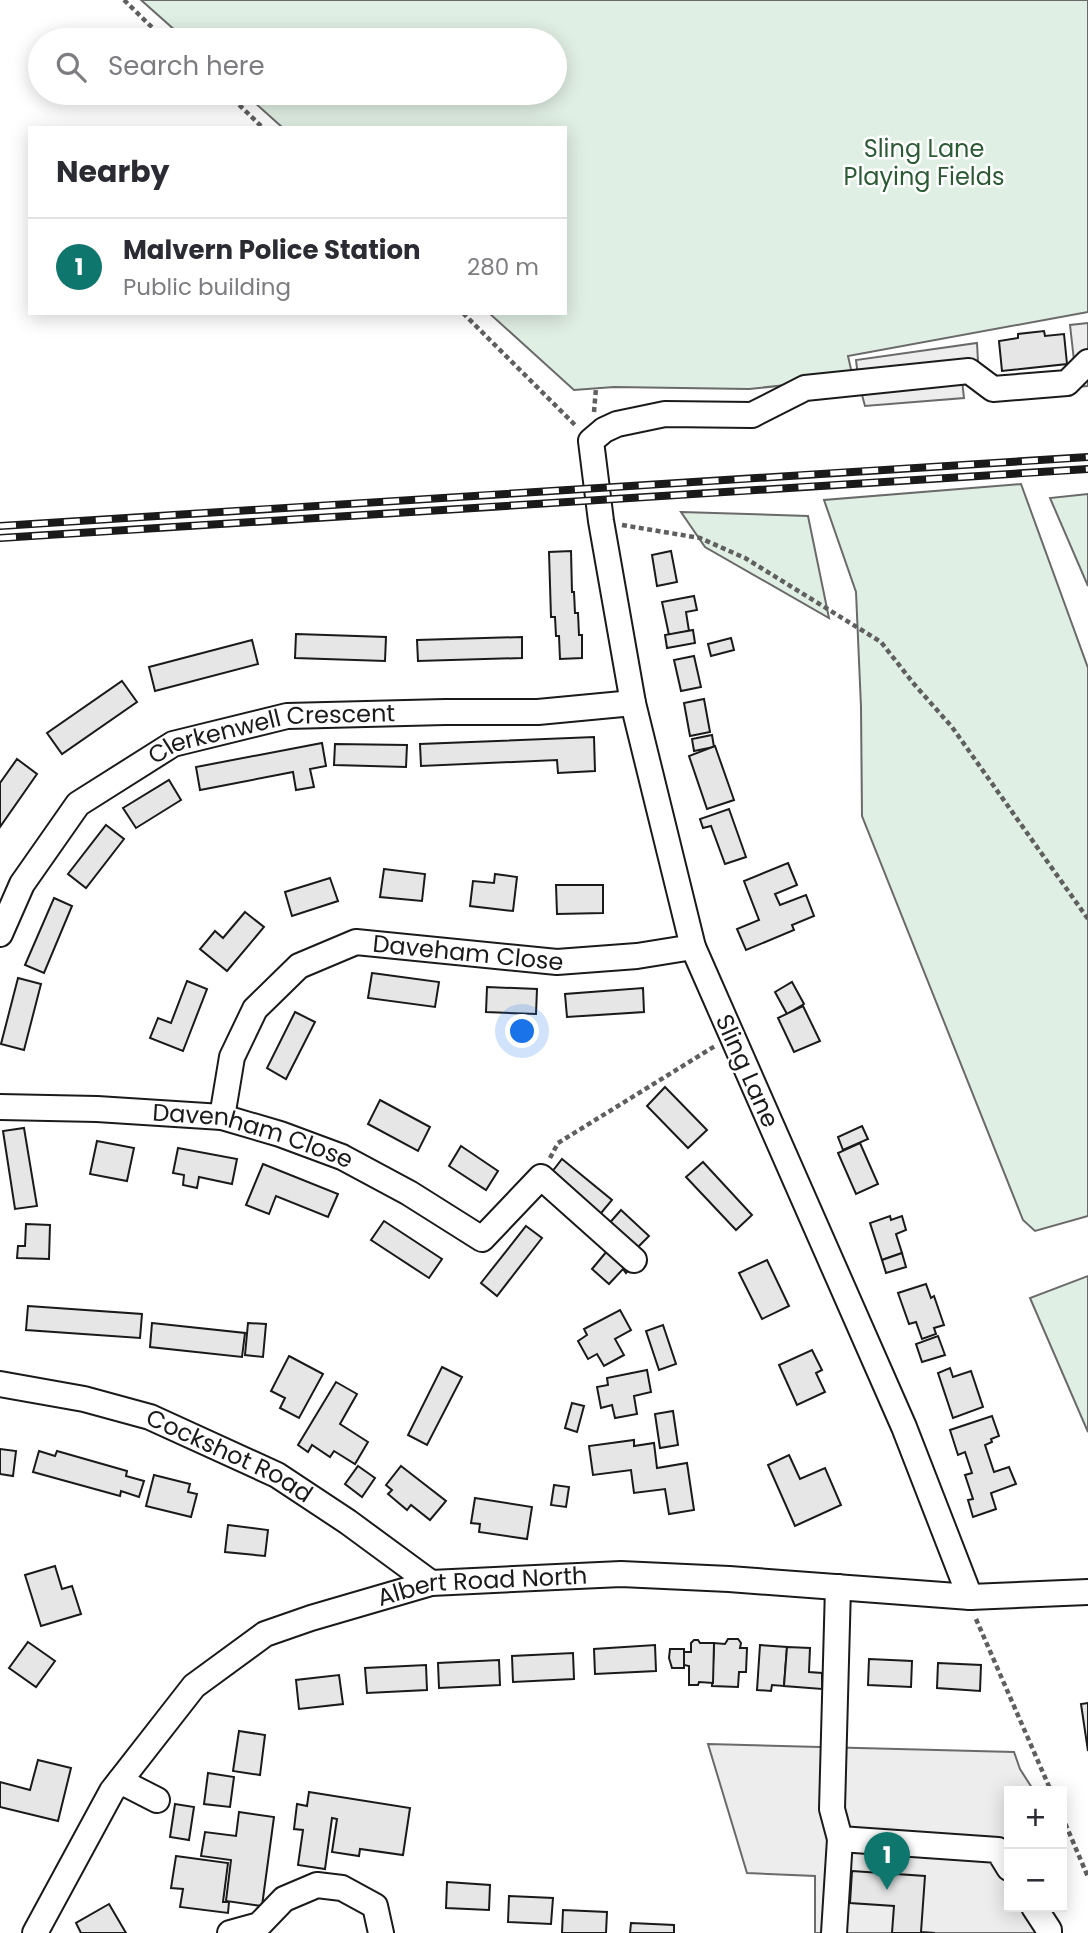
<!DOCTYPE html>
<html lang="en">
<head>
<meta charset="utf-8">
<style>
  :root { --surface:#fff; --page:#f7f7f7; --text:#2b2b33; --muted:#7c7c81; --line:#e1e1e2; --accent:#0f766e }
  body { margin:0; font-family:Poppins,sans-serif; background:var(--page); color:var(--text) }
  .controls { position:absolute; right:21px; bottom:21px; display:grid; overflow:hidden; border-radius:0px; box-shadow:0 4px 18px #0003 }
  .controls button { width:63px; height:63px; display:grid; place-items:center; padding:0; border:0; border-bottom:2px solid var(--line); background:var(--surface); color:var(--text); font:35px sans-serif }
  .you { position:absolute; left:523px; top:1032px; width:24px; height:24px; margin:-18px; border:5px solid #fff; border-radius:50%; background:#1a73e8; box-shadow:0 0 0 10px #1a73e833 }
  .badge { display:grid; place-items:center; width:46px; height:46px; border-radius:50%; background:var(--accent); color:#fff; font-size:23px; font-weight:700 }
  .pin { position:absolute; translate:-50% -58px; filter:drop-shadow(0 2px 4px #0008) }
  .pin::after { content:''; position:absolute; top:37px; width:24px; height:21px; background:inherit; clip-path:polygon(0 0,100% 0,50% 100%) }
  .list { margin:0; padding:0; list-style:none }
  h2 { display:flex; justify-content:space-between; align-items:center; height:91px; margin:0; padding:0 28px; font-size:30px }
  h2 small { font-size:23px; font-weight:400; color:var(--muted) }
  .list li { display:grid; grid-template-columns:46px 1fr auto; gap:21px; align-items:center; box-sizing:border-box; height:98px; padding:0 28px; border-top:2px solid var(--line) }
  .list b { display:block; font-size:26px; white-space:nowrap }
  .list p { margin:0; font-size:23px; white-space:nowrap; color:var(--muted) }
  .list em { font-size:23px; font-style:normal; color:var(--muted) }
  .icon { flex:none; width:38px; height:38px; fill:none; stroke:currentColor; stroke-width:2; stroke-linecap:round; stroke-linejoin:round }
  .map { position:relative; flex:none; width:1088px; height:1933px; overflow:hidden }
  .search { position:absolute; background:var(--surface); box-shadow:0 4px 18px #0003; left:28px; top:28px; width:539px; height:77px; display:flex; align-items:center; gap:18px; box-sizing:border-box; padding:0 24px; border-radius:38px; color:var(--muted); font-size:26px }
  .panel { position:absolute; background:var(--surface); box-shadow:0 4px 18px #0003; left:28px; top:126px; width:539px; height:189px; border-radius:0px }
  .map>svg:first-child { display:block }
  .green { fill:#e0efe3; stroke:#6a6a6a; stroke-width:2 }
  .parking { fill:#ededed; stroke:#6a6a6a; stroke-width:2 }
  .building { fill:#e6e6e6; stroke:#1a1a1a; stroke-width:2 }
  .lines { fill:none; stroke-linecap:round; stroke-linejoin:round }
  .minor-casing { stroke:#1a1a1a; stroke-width:28 }
  .path { stroke:#5f5f5f; stroke-width:4.5; stroke-dasharray:5 3.5; stroke-linecap:butt }
  .minor { stroke:#fff; stroke-width:24 }
  .rail-casing { stroke:#1a1a1a; stroke-width:8 }
  .rail { stroke:#fff; stroke-width:5; stroke-dasharray:16; stroke-linecap:butt }
  .labels { text-anchor:middle; stroke-width:5; stroke-linejoin:round; paint-order:stroke }
  .park-label { font-size:24px; fill:#2b5a34; stroke:#fff }
  .street-label { font-size:24px; fill:#1a1a1a; stroke:#fff }
</style>
</head>
<body>
<div class="map">
<svg width="1088" height="1933" viewBox="0 0 1088 1933">
  <rect width="100%" height="100%" fill="#fff"/>
  <g class="green">
    <polygon points="141,0 1088,0 1088,312 848,356 853,378 749,389 614,387 574,390 489,313 565,313 565,128 283,128 244,93 555,93 555,40 186,40"/>
    <polygon points="1021,484 1088,668 1088,1216 1035,1231 1023,1220 862,816 861,707 856,592 824,500"/>
    <polygon points="1088,494 1088,586 1050,498"/>
    <polygon points="681,512 808,516 829,618 705,547"/>
    <polygon points="1088,1276 1088,1432 1030,1298"/>
  </g>
  <g class="parking">
    <polygon points="1088,323 1088,386 1077,387 1070,325"/>
    <polygon points="977,343 979,380 962,380 964,398 865,406 859,384 856,360"/>
    <polygon points="708,1744 1014,1752 1020,1769 1034,1791 1009,1791 1009,1907 1047,1907 1060,1933 815,1933 815,1876 747,1873"/>
  </g>
  <g class="building">
    <polygon points="1044,331 1045,336 1064,334 1067,364 1002,371 999,341 1018,338 1018,334"/>
    <polygon points="571,551 572,592 574,592 575,613 578,613 579,635 582,635 582,658 560,659 559,636 556,636 555,617 551,617 549,552"/>
    <polygon points="671,551 677,582 657,586 652,555"/>
    <polygon points="694,596 697,610 686,612 689,631 669,635 662,602"/>
    <polygon points="693,630 695,643 667,648 665,635"/>
    <polygon points="296,634 386,637 385,661 295,658"/>
    <polygon points="522,637 522,658 418,661 417,640"/>
    <polygon points="731,638 734,650 711,656 708,644"/>
    <polygon points="252,640 258,664 155,691 149,667"/>
    <polygon points="694,656 701,687 681,691 674,660"/>
    <polygon points="122,681 137,702 62,754 47,733"/>
    <polygon points="704,699 710,732 690,736 684,703"/>
    <polygon points="712,735 714,747 694,751 692,739"/>
    <polygon points="594,737 595,771 558,773 557,760 421,766 420,744"/>
    <polygon points="322,743 326,766 310,769 314,787 296,790 293,772 200,790 196,767"/>
    <polygon points="335,744 407,745 406,767 334,765"/>
    <polygon points="715,746 734,800 707,809 689,756"/>
    <polygon points="17,759 37,774 0,827 0,783"/>
    <polygon points="169,780 181,800 136,828 123,808"/>
    <polygon points="729,809 746,857 725,864 711,826 703,828 700,819"/>
    <polygon points="106,825 124,839 86,888 68,874"/>
    <polygon points="788,863 797,885 775,894 780,905 806,895 814,916 792,925 794,930 746,950 737,929 759,920 744,881"/>
    <polygon points="384,869 425,874 422,901 380,897"/>
    <polygon points="495,874 517,877 513,911 470,906 473,881 494,883"/>
    <polygon points="330,878 338,901 292,916 285,892"/>
    <polygon points="556,885 603,885 603,913 557,914"/>
    <polygon points="54,898 72,906 44,973 25,965"/>
    <polygon points="245,912 264,927 227,971 200,949 215,931 223,938"/>
    <polygon points="372,973 439,982 435,1007 368,998"/>
    <polygon points="18,978 41,984 24,1050 1,1044"/>
    <polygon points="187,981 207,989 183,1051 150,1038 158,1018 171,1023"/>
    <polygon points="792,982 804,1004 787,1014 775,992"/>
    <polygon points="487,987 537,989 536,1014 486,1012"/>
    <polygon points="643,988 644,1012 567,1017 565,994"/>
    <polygon points="803,1006 820,1041 794,1052 778,1018"/>
    <polygon points="295,1012 315,1022 286,1079 267,1068"/>
    <polygon points="665,1087 707,1130 688,1148 647,1106"/>
    <polygon points="380,1100 430,1127 418,1151 368,1124"/>
    <polygon points="862,1126 868,1139 843,1150 838,1137"/>
    <polygon points="24,1128 37,1206 15,1209 3,1131"/>
    <polygon points="97,1141 134,1148 127,1181 90,1174"/>
    <polygon points="860,1143 878,1184 856,1194 838,1153"/>
    <polygon points="461,1146 498,1171 486,1190 449,1166"/>
    <polygon points="178,1148 237,1159 232,1184 199,1177 197,1188 183,1185 184,1175 173,1173"/>
    <polygon points="562,1159 612,1200 597,1218 548,1177"/>
    <polygon points="703,1162 752,1215 736,1230 686,1177"/>
    <polygon points="263,1164 338,1194 328,1217 276,1196 269,1214 246,1205"/>
    <polygon points="621,1210 649,1236 633,1252 606,1227"/>
    <polygon points="890,1216 891,1220 902,1216 906,1230 896,1234 902,1253 882,1260 870,1223"/>
    <polygon points="384,1221 442,1259 429,1278 371,1240"/>
    <polygon points="26,1224 50,1225 49,1259 17,1258 18,1246 25,1246"/>
    <polygon points="526,1226 542,1238 497,1296 481,1283"/>
    <polygon points="607,1251 634,1263 626,1273 623,1269 609,1284 592,1269"/>
    <polygon points="902,1253 906,1267 886,1273 882,1260"/>
    <polygon points="767,1260 789,1306 762,1319 739,1273"/>
    <polygon points="926,1284 931,1298 934,1296 944,1325 934,1328 936,1334 922,1339 916,1322 909,1324 898,1293"/>
    <polygon points="28,1306 142,1314 140,1338 26,1330"/>
    <polygon points="620,1310 631,1330 615,1339 624,1355 604,1366 597,1354 588,1359 578,1341 587,1335 584,1329"/>
    <polygon points="152,1323 245,1333 242,1357 150,1347"/>
    <polygon points="248,1323 266,1324 263,1357 245,1355"/>
    <polygon points="663,1325 676,1364 659,1370 646,1331"/>
    <polygon points="938,1336 945,1355 922,1362 916,1344"/>
    <polygon points="812,1350 822,1370 816,1373 825,1392 797,1405 779,1365"/>
    <polygon points="289,1356 323,1374 299,1418 280,1408 285,1398 271,1391"/>
    <polygon points="442,1367 462,1377 427,1445 408,1435"/>
    <polygon points="950,1368 953,1377 971,1371 983,1407 953,1418 938,1373"/>
    <polygon points="647,1370 651,1392 634,1396 637,1414 615,1418 612,1405 601,1408 597,1387 608,1385 607,1378"/>
    <polygon points="336,1382 357,1394 340,1424 368,1442 355,1464 334,1451 330,1457 312,1445 308,1452 298,1445"/>
    <polygon points="572,1403 584,1406 577,1432 565,1428"/>
    <polygon points="673,1411 678,1445 660,1448 655,1414"/>
    <polygon points="992,1416 999,1436 991,1439 992,1442 985,1445 994,1472 1009,1467 1016,1484 991,1493 996,1509 973,1517 968,1500 973,1499 965,1475 972,1473 965,1452 958,1455 950,1430"/>
    <polygon points="634,1440 634,1446 654,1443 657,1468 687,1463 694,1510 669,1514 665,1489 634,1493 631,1470 593,1475 589,1446"/>
    <polygon points="0,1449 16,1451 13,1476 0,1474"/>
    <polygon points="39,1451 55,1456 57,1451 127,1471 126,1476 144,1481 139,1497 121,1491 120,1496 33,1472"/>
    <polygon points="789,1455 800,1479 825,1468 841,1505 795,1526 768,1465"/>
    <polygon points="358,1466 375,1478 362,1497 345,1484"/>
    <polygon points="401,1466 446,1501 430,1520 411,1505 407,1510 388,1494 392,1490 386,1485"/>
    <polygon points="154,1475 190,1484 188,1492 197,1494 191,1517 146,1506"/>
    <polygon points="554,1485 569,1487 566,1507 551,1505"/>
    <polygon points="475,1498 532,1507 527,1539 479,1532 480,1524 471,1523"/>
    <polygon points="228,1525 268,1530 265,1556 225,1552"/>
    <polygon points="55,1566 62,1589 72,1586 81,1614 41,1626 25,1575"/>
    <polygon points="728,1639 738,1639 741,1643 740,1648 747,1648 746,1672 739,1672 738,1687 712,1686 714,1643 725,1644"/>
    <polygon points="694,1640 698,1640 700,1643 714,1643 713,1683 699,1682 698,1685 689,1685 689,1666 684,1665 684,1652 691,1652 691,1643"/>
    <polygon points="28,1642 55,1661 36,1687 9,1668"/>
    <polygon points="655,1645 656,1671 595,1674 594,1649"/>
    <polygon points="760,1645 787,1647 784,1686 772,1685 771,1691 757,1690"/>
    <polygon points="787,1647 810,1648 809,1672 822,1673 822,1689 784,1686"/>
    <polygon points="670,1649 684,1649 684,1668 672,1668 669,1658"/>
    <polygon points="573,1653 574,1679 513,1682 512,1656"/>
    <polygon points="869,1659 912,1661 911,1687 868,1685"/>
    <polygon points="499,1660 500,1685 439,1688 438,1663"/>
    <polygon points="938,1663 981,1665 980,1691 937,1688"/>
    <polygon points="426,1665 427,1690 367,1693 365,1668"/>
    <polygon points="339,1675 343,1704 299,1709 296,1680"/>
    <polygon points="1088,1703 1088,1751 1081,1704"/>
    <polygon points="239,1731 265,1735 260,1775 233,1771"/>
    <polygon points="38,1760 71,1768 58,1821 0,1807 0,1782 30,1790"/>
    <polygon points="208,1773 234,1777 230,1807 204,1804"/>
    <polygon points="309,1792 410,1808 403,1855 360,1849 359,1856 332,1852 337,1819 332,1818 325,1869 298,1865 303,1830 294,1829 297,1804 307,1806"/>
    <polygon points="175,1804 194,1807 189,1840 170,1837"/>
    <polygon points="239,1812 274,1817 262,1906 226,1901 231,1860 201,1856 205,1832 236,1836"/>
    <polygon points="176,1856 228,1863 223,1902 229,1902 228,1913 180,1907 183,1889 171,1888"/>
    <polygon points="852,1871 925,1876 921,1932 935,1933 892,1933 894,1906 850,1903"/>
    <polygon points="447,1882 490,1885 489,1910 446,1908"/>
    <polygon points="509,1896 553,1898 551,1924 508,1922"/>
    <polygon points="109,1904 126,1933 81,1933 76,1923"/>
    <polygon points="563,1910 607,1912 606,1933 562,1933"/>
    <polygon points="631,1923 674,1925 674,1933 630,1933"/>
  </g>
  <g class="lines">
    <g class="minor-casing">
      <g id="minor">
        <path id="s1" d="M0,934L22,884L78,804L173,744L287,716L445,712H538L633,703"/>
        <path id="s2" d="M0,1107L97,1109L222,1117L280,1134L342,1157L409,1193L482,1239L541,1177L634,1260"/>
        <path id="s3" d="M222,1117L232,1057L255,1009L299,966L356,942L557,962L637,956L693,947"/>
        <path id="s4" d="M0,1384L84,1399L150,1417L277,1475L348,1522L431,1583"/>
        <polyline points="838,1587 832,1809 840,1839 998,1850 1009,1868"/>
        <polyline points="970,1597 904,1427 693,947 633,703 601,521 591,441 604,430 617,424 665,414 752,415 805,388 969,371 993,389 1067,383 1088,362"/>
        <polyline points="120,1781 157,1800"/>
        <polyline points="1034,1907 1049,1930 1049,1933"/>
        <path id="s5" d="M35,1933L112,1791L194,1686L265,1634L311,1618L431,1583L621,1574L729,1579L970,1597L1088,1592"/>
        <polyline points="230,1933 259,1925 284,1899 317,1885 342,1888 375,1906 381,1933"/>
        <polyline points="834,1933 840,1839"/>
      </g>
    </g>
    <g class="path">
      <polyline points="124,0 165,40"/>
      <polyline points="227,93 263,128"/>
      <polyline points="463,313 576,426"/>
      <polyline points="594,412 596,388"/>
      <polyline points="622,525 700,538 745,558 881,642 914,684 952,727 1088,919"/>
      <polyline points="550,1158 558,1143 715,1046"/>
      <polyline points="976,1619 1051,1791"/>
      <polyline points="1062,1816 1088,1877"/>
    </g>
    <use href="#minor" class="minor"/>
    <g class="rail-casing">
      <g id="rail">
        <polyline points="0,526 1088,457"/>
        <polyline points="0,538 1088,469"/>
      </g>
    </g>
    <use href="#rail" class="rail"/>
  </g>
  <g class="labels">
    <g class="park-label">
      <text x="924" y="157">Sling Lane<tspan x="924" dy="28">Playing Fields</tspan></text>
    </g>
    <g class="street-label">
      <text dy="8" stroke="none"><textPath href="#s1" startOffset="364">Clerkenwell Crescent</textPath></text>
      <text dy="8" stroke="none"><textPath href="#s3" startOffset="350">Daveham Close</textPath></text>
      <text transform="translate(747 1071) rotate(66)" y="8">Sling Lane</text>
      <text dy="8" stroke="none"><textPath href="#s2" startOffset="256">Davenham Close</textPath></text>
      <text dy="8" stroke="none"><textPath href="#s4" startOffset="242">Cockshot Road</textPath></text>
      <text dy="8" stroke="none"><textPath href="#s5" startOffset="607">Albert Road North</textPath></text>
    </g>
  </g>
</svg>
<div class="controls">
<button>+</button>
<button>−</button>
</div>
<div class="you"></div>
<div class="pin badge" style="left:887px;top:1890px">1</div>
<div class="search"><svg class="icon" aria-label="search" viewBox="0 0 24 24"><circle cx="10" cy="10" r="6"/><path d="M15 15l6 6"/></svg>Search here</div>
<section class="panel">
<h2>Nearby<small></small></h2>
<ul class="list">
<li><span class="badge">1</span><div><b>Malvern Police Station</b><p>Public building</p></div><em>280 m</em></li>
</ul>
</section>
</div>
</body>
</html>
